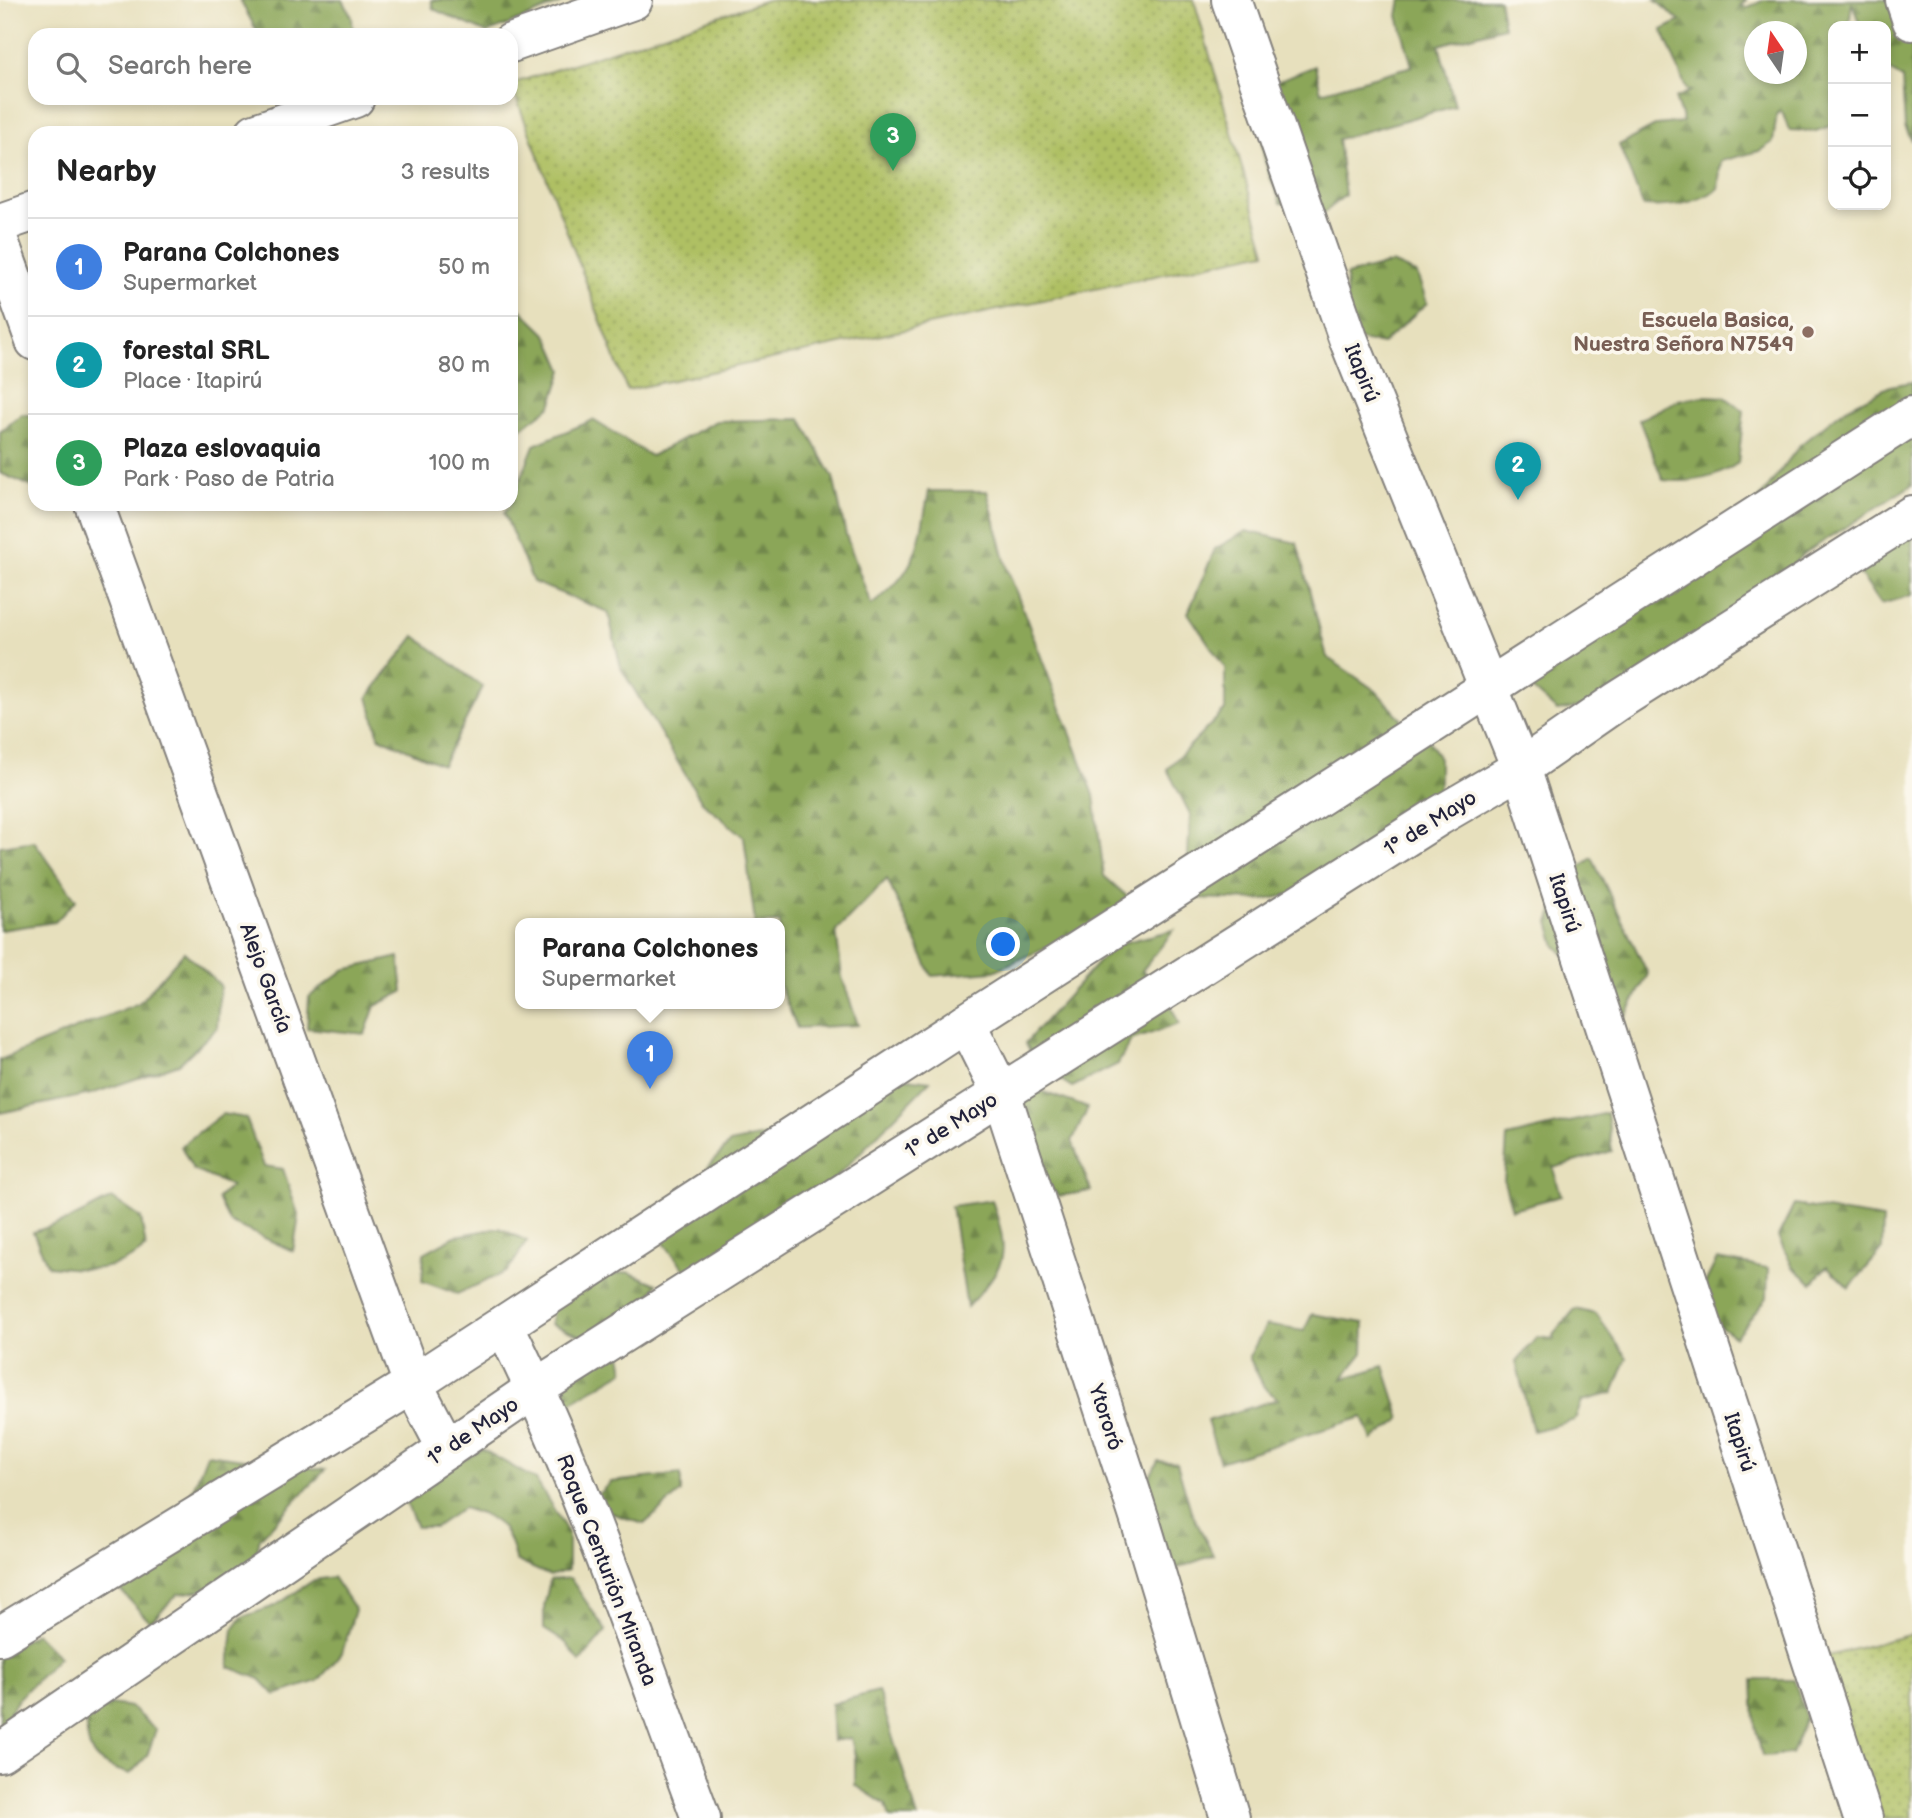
<!DOCTYPE html>
<html lang="en">
<head>
<meta charset="utf-8">
<style>
  :root { --surface:#fff; --page:#f6f6f6; --text:#222; --muted:#767676; --line:#e0e0e0; --accent:#7c3aed }
  body { margin:0; font-family:"Balsamiq Sans",sans-serif; background:var(--page); color:var(--text) }
  .controls { position:absolute; right:21px; top:21px; display:grid; overflow:hidden; border-radius:14px; box-shadow:0 4px 10px #0003 }
  .controls button { width:63px; height:63px; display:grid; place-items:center; padding:0; border:0; border-bottom:2px solid var(--line); background:var(--surface); color:var(--text); font:35px sans-serif }
  .compass { position:absolute; left:1744px; top:21px; width:63px; height:63px; border-radius:50%; background:var(--surface); box-shadow:0 4px 10px #0003; rotate:347deg }
  .you { position:absolute; left:1004px; top:945px; width:24px; height:24px; margin:-18px; border:5px solid #fff; border-radius:50%; background:#1a73e8; box-shadow:0 0 0 10px #1a73e833 }
  .badge { display:grid; place-items:center; width:46px; height:46px; border-radius:50%; background:var(--accent); color:#fff; font-size:23px; font-weight:700 }
  .pin { position:absolute; translate:-50% -58px; filter:drop-shadow(0 2px 4px #0008) }
  .pin::after { content:''; position:absolute; top:37px; width:24px; height:21px; background:inherit; clip-path:polygon(0 0,100% 0,50% 100%) }
  .popup { position:absolute; left:515px; top:918px; width:270px; height:91px; box-sizing:border-box; display:grid; place-content:center; border-radius:14px; background:var(--surface); filter:drop-shadow(0 2px 5px #0005); font-size:23px; white-space:nowrap; color:var(--muted) }
  .popup b { font-size:26px; color:var(--text) }
  .popup::after { content:''; position:absolute; left:50%; top:100%; margin-left:-14px; border:14px solid transparent; border-top-color:var(--surface) }
  .list { margin:0; padding:0; list-style:none }
  h2 { display:flex; justify-content:space-between; align-items:center; height:91px; margin:0; padding:0 28px; font-size:30px }
  h2 small { font-size:23px; font-weight:400; color:var(--muted) }
  .list li { display:grid; grid-template-columns:46px 1fr auto; gap:21px; align-items:center; box-sizing:border-box; height:98px; padding:0 28px; border-top:2px solid var(--line) }
  .list b { display:block; font-size:26px; white-space:nowrap }
  .list p { margin:0; font-size:23px; white-space:nowrap; color:var(--muted) }
  .list em { font-size:23px; font-style:normal; color:var(--muted) }
  .icon { flex:none; width:38px; height:38px; fill:none; stroke:currentColor; stroke-width:2; stroke-linecap:round; stroke-linejoin:round }
  .map { position:relative; flex:none; width:1912px; height:1818px; overflow:hidden }
  .search { position:absolute; background:var(--surface); box-shadow:0 4px 10px #0003; left:28px; top:28px; width:490px; height:77px; display:flex; align-items:center; gap:18px; box-sizing:border-box; padding:0 24px; border-radius:21px; color:var(--muted); font-size:26px }
  .panel { position:absolute; background:var(--surface); box-shadow:0 4px 10px #0003; left:28px; top:126px; width:490px; height:385px; border-radius:21px }
  .map>svg:first-child { display:block }
  .forest { fill:url(#forest-firs); stroke:#56644a; stroke-width:2; fill-rule:evenodd }
  .park { fill:url(#park-dots); stroke:#68714f; stroke-width:2 }
  .lines { fill:none; stroke-linecap:round; stroke-linejoin:round }
  .street-casing { stroke:#84817c; stroke-width:42 }
  .secondary-casing { stroke:#84817c; stroke-width:42 }
  .street { stroke:#fff; stroke-width:38 }
  .secondary { stroke:#fff; stroke-width:38 }
  .education-dot { fill:#8d6e63; stroke:#fbf7ec; stroke-width:2.5 }
  .labels { text-anchor:middle; stroke-width:7; stroke-linejoin:round; paint-order:stroke }
  .education-label { font-size:21px; font-weight:bold; fill:#785e54; stroke:#fbf7ec; text-anchor:end }
  .street-label { font-size:21px; fill:#22223b; stroke:#fbf7ec }
</style>
</head>
<body>
<div class="map">
<svg width="1912" height="1818" viewBox="0 0 1912 1818">
  <defs>
    <pattern id="forest-firs" width="22" height="20" patternUnits="userSpaceOnUse" patternTransform="scale(1.75)"><rect width="22" height="20" fill="#8ba659"/><path d="M5 1l3.5 6h-7zM16 11l3.5 6h-7z" fill="#71874b"/></pattern>
    <pattern id="park-dots" width="8" height="8" patternUnits="userSpaceOnUse" patternTransform="scale(1.75)"><rect width="8" height="8" fill="#afc063"/><path d="M2 2h.1M6 6h.1" fill="none" stroke="#8e9c53" stroke-width="1.8" stroke-linecap="round"/></pattern>
  </defs>
  <rect width="100%" height="100%" fill="#fbf7ec"/>
  <filter id="ink" filterUnits="userSpaceOnUse"><feTurbulence type="fractalNoise" baseFrequency=".0143" numOctaves="2"/><feDisplacementMap in="SourceGraphic" scale="14" xChannelSelector="R" yChannelSelector="G"/><feConvolveMatrix kernelMatrix="1 2 1 2 8 2 1 2 1" color-interpolation-filters="sRGB"/></filter>
  <filter id="wash" filterUnits="userSpaceOnUse"><feTurbulence type="fractalNoise" baseFrequency=".00686" numOctaves="4" result="noise"/><feDisplacementMap in="SourceGraphic" scale="28" xChannelSelector="R" yChannelSelector="G"/><feGaussianBlur stdDeviation="1.57" result="paint"/><feColorMatrix in="noise" values="0 0 0 0 0 0 0 0 0 0 0 0 0 0 0 0 0 1.4 0 .05"/><feComposite in="paint" operator="in"/></filter>
  <g filter="url(#wash)">
    <rect width="100%" height="100%" fill="#e7e0bd"/>
    <g class="forest">
      <polygon points="240,0 343,0 352,17 353,35 259,35"/>
      <polygon points="431,0 569,0 487,33 433,9"/>
      <path d="M1401,0H1499L1504,27L1439,45L1455,106L1338,139L1345,195L1324,213L1281,203C1257,150 1258,139 1272,83L1315,66L1321,92L1412,66L1398,16Z"/>
      <path d="M1655,0H1746L1740,6L1748,7L1764,0H1912V141L1905,127L1902,78L1886,68V26H1860L1852,2L1849,26H1833V125L1816,131L1789,130L1782,112L1777,113L1773,142L1759,151L1721,161L1718,189C1695,204 1669,208 1643,206L1619,145L1657,125L1683,122L1675,98L1691,91L1687,90L1662,30L1680,21ZM1755,32H1797V74H1755Z"/>
      <polygon points="1392,263 1417,274 1427,303 1382,344 1348,338 1346,275"/>
      <polygon points="511,300 548,336 563,370 551,406 518,431 511,429"/>
      <polygon points="1912,382 1912,485 1805,553 1773,582 1616,702 1557,711 1516,675 1724,546 1800,445 1846,408 1890,386"/>
      <path d="M1704,396L1725,397L1744,411L1738,463C1716,479 1689,483 1663,480L1639,420L1678,400Z"/>
      <polygon points="22,414 35,416 35,488 0,473 0,432"/>
      <path d="M801,419L833,477L846,535L871,605C919,571 918,545 929,491H987L1007,568L1094,795L1104,876L1138,906L1112,926L1043,949L994,971L932,976L887,879L836,931L842,977L858,1025L797,1028L780,987V923H755L744,837L702,802L621,668L608,612L533,582L504,513L511,504L534,445L593,420L651,456L716,421Z"/>
      <polygon points="1912,515 1912,595 1881,604 1846,554"/>
      <polygon points="1246,531 1297,543 1327,657 1376,691 1404,722 1422,728 1439,759 1439,816 1324,888 1264,900 1193,898 1187,877 1190,814 1167,769 1225,710 1225,668 1188,613 1215,549"/>
      <polygon points="415,636 483,687 442,765 379,737 368,697"/>
      <polygon points="34,841 76,900 55,922 0,930 0,846"/>
      <polygon points="1592,858 1648,974 1626,1016 1556,946 1549,922 1566,877"/>
      <polygon points="1174,930 1142,971 1164,990 1179,1024 1131,1040 1118,1064 1072,1087 1041,1067 1025,1043 1114,945"/>
      <polygon points="184,952 220,985 217,1028 179,1064 91,1094 0,1113 0,1060 139,1003"/>
      <polygon points="399,957 403,992 375,1006 365,1034 307,1028 309,997 344,970"/>
      <polygon points="885,1075 930,1081 784,1231 687,1272 652,1228 730,1143 808,1126"/>
      <polygon points="1038,1090 1088,1108 1072,1141 1091,1191 1059,1196 1034,1174 1015,1110"/>
      <polygon points="1607,1113 1612,1151 1553,1168 1561,1196 1512,1209 1504,1182 1507,1137"/>
      <polygon points="222,1114 246,1118 264,1166 283,1169 299,1217 293,1251 229,1222 218,1198 231,1186 193,1170 181,1146"/>
      <path d="M112,1198L141,1218L146,1248C113,1274 87,1270 48,1266L33,1232L69,1220Z"/>
      <path d="M992,1200C1010,1257 1008,1262 967,1307L951,1206Z"/>
      <polygon points="1794,1205 1883,1219 1882,1250 1849,1288 1827,1266 1812,1283 1793,1267 1778,1237"/>
      <polygon points="499,1228 527,1241 508,1271 457,1294 422,1281 424,1253 455,1236"/>
      <polygon points="1717,1259 1768,1268 1767,1298 1735,1337 1715,1322 1701,1291"/>
      <polygon points="628,1272 657,1284 637,1316 586,1338 551,1324 554,1298 584,1280"/>
      <polygon points="1575,1309 1596,1314 1627,1358 1613,1393 1582,1401 1575,1420 1533,1431 1516,1362 1537,1337 1554,1339 1553,1335"/>
      <polygon points="1312,1314 1364,1323 1363,1353 1342,1379 1384,1366 1401,1419 1372,1440 1363,1417 1220,1462 1207,1421 1278,1399 1264,1387 1249,1357 1266,1325 1304,1331"/>
      <polygon points="618,1336 624,1371 575,1400 555,1418 542,1384"/>
      <path d="M482,1449L536,1480L568,1533V1570L550,1576L515,1560C508,1524 497,1519 463,1508L435,1527H417L406,1503L426,1481Z"/>
      <polygon points="207,1454 325,1470 260,1538 247,1583 178,1594 150,1622 113,1582 184,1511"/>
      <polygon points="1158,1461 1177,1463 1191,1511 1213,1555 1173,1570 1140,1520 1151,1474"/>
      <polygon points="681,1474 681,1492 644,1524 587,1505 611,1482"/>
      <polygon points="333,1577 355,1610 342,1653 318,1681 275,1695 260,1679 229,1667 233,1629 242,1617 275,1606 314,1580"/>
      <polygon points="570,1578 606,1631 580,1662 566,1643 544,1629 544,1607 550,1580"/>
      <polygon points="35,1633 59,1657 19,1698 0,1727 0,1656"/>
      <polygon points="1753,1680 1794,1680 1806,1718 1791,1754 1762,1756 1755,1725"/>
      <polygon points="878,1691 918,1818 890,1818 886,1805 855,1785 855,1756 851,1738 833,1741 831,1704"/>
      <path d="M103,1703L130,1707L156,1730L147,1756L130,1774C95,1763 87,1757 86,1720Z"/>
    </g>
    <g class="park">
      <polygon points="767,0 1194,0 1266,252 627,390 511,84"/>
      <polygon points="1912,1634 1912,1818 1867,1818 1817,1659"/>
    </g>
  </g>
  <g filter="url(#ink)">
    <g class="lines">
      <g class="street-casing">
        <g id="street">
          <polyline points="1231,0 1348,338 1521,768 1863,1818"/>
          <polyline points="511,43 633,0"/>
          <polyline points="255,133 355,98"/>
          <polyline points="0,223 35,211"/>
          <polyline points="0,244 35,341"/>
          <polyline points="94,504 413,1384 447,1449"/>
          <polyline points="966,1023 1001,1093 1140,1520 1230,1818"/>
          <path d="M504,1325C583,1483 639,1652 701,1818"/>
          <polyline points="0,1636 413,1384 966,1023 1912,416"/>
          <polyline points="0,1753 536,1388 1439,816 1521,768 1616,702 1912,515"/>
        </g>
      </g>
      <g class="secondary-casing">
        <polyline id="secondary" points="1905,0 1912,21"/>
      </g>
      <use href="#street" class="street"/>
      <use href="#secondary" class="secondary"/>
    </g>
  </g>
  <circle class="education-dot" cx="1808" cy="332" r="7"/>
  <g class="labels">
    <g class="education-label">
      <text x="1794" y="327">Escuela Basica,<tspan x="1794" dy="24">Nuestra Señora N7549</tspan></text>
    </g>
    <g class="street-label">
      <text transform="translate(1362 373) rotate(68)" y="7">Itapirú</text>
      <text transform="translate(1430 823) rotate(-32)" y="7">1° de Mayo</text>
      <text transform="translate(1565 903) rotate(72)" y="7">Itapirú</text>
      <text transform="translate(266 978) rotate(70)" y="7">Alejo García</text>
      <text transform="translate(951 1125) rotate(-32)" y="7">1° de Mayo</text>
      <text transform="translate(1106 1417) rotate(72)" y="7">Ytororó</text>
      <text transform="translate(473 1431) rotate(-34)" y="7">1° de Mayo</text>
      <text transform="translate(1740 1442) rotate(72)" y="7">Itapirú</text>
      <text transform="translate(607 1570) rotate(69)" y="7">Roque Centurión Miranda</text>
    </g>
  </g>
</svg>
<div class="controls">
<button>+</button>
<button>−</button>
<button><svg class="icon" aria-label="locate" viewBox="0 0 24 24"><circle cx="12" cy="12" r="6"/><path d="M12 2v4M12 18v4M2 12h4M18 12h4"/></svg></button>
</div>
<svg class="compass" viewBox="-18 -18 36 36"><path d="M0-13l5 13h-10z" fill="#e53935"/><path d="M0 13l5-13h-10z" fill="#767676"/></svg>
<div class="you"></div>
<div class="pin badge" style="left:650px;top:1089px;background:#3f7fe0">1</div>
<div class="popup"><b>Parana Colchones</b>Supermarket</div>
<div class="pin badge" style="left:1518px;top:500px;background:#0f9aa8">2</div>
<div class="pin badge" style="left:893px;top:171px;background:#2e9e5b">3</div>
<div class="search"><svg class="icon" aria-label="search" viewBox="0 0 24 24"><circle cx="10" cy="10" r="6"/><path d="M15 15l6 6"/></svg>Search here</div>
<section class="panel">
<h2>Nearby<small>3 results</small></h2>
<ul class="list">
<li><span class="badge" style="background:#3f7fe0">1</span><div><b>Parana Colchones</b><p>Supermarket</p></div><em>50 m</em></li>
<li><span class="badge" style="background:#0f9aa8">2</span><div><b>forestal SRL</b><p>Place · Itapirú</p></div><em>80 m</em></li>
<li><span class="badge" style="background:#2e9e5b">3</span><div><b>Plaza eslovaquia</b><p>Park · Paso de Patria</p></div><em>100 m</em></li>
</ul>
</section>
</div>
</body>
</html>
